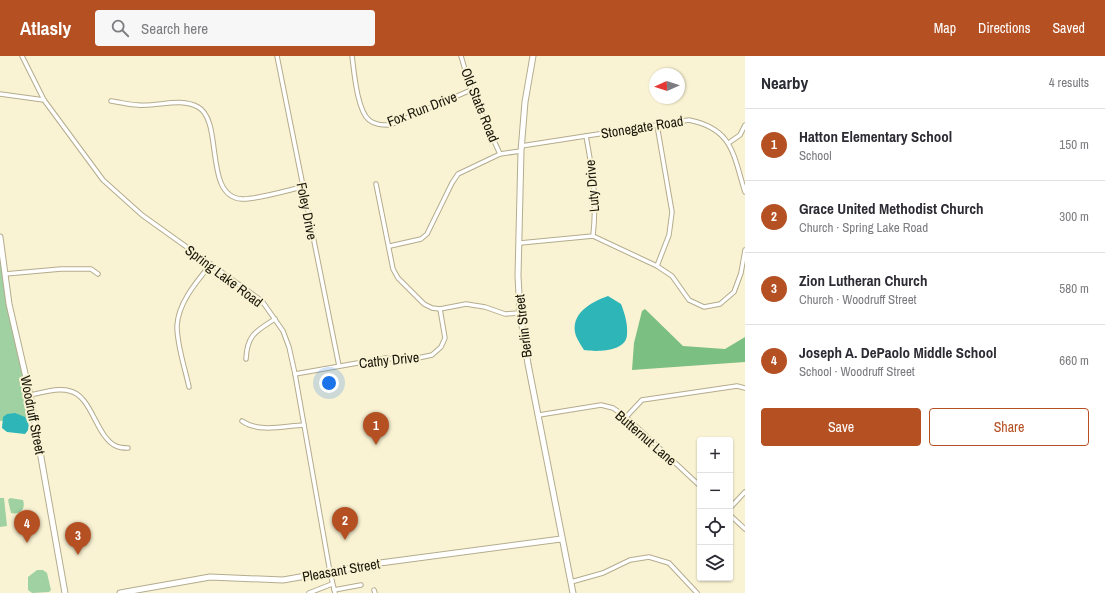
<!DOCTYPE html>
<html lang="en">
<head>
<meta charset="utf-8">
<style>
  :root { --surface:#fff; --page:#f7f7f7; --text:#2b2b33; --muted:#7c7c81; --line:#e1e1e2; --accent:#b55022 }
  body { margin:0; font-family:"Archivo Narrow",sans-serif; background:var(--page); color:var(--text) }
  .controls { position:absolute; right:12px; bottom:12px; display:grid; overflow:hidden; border-radius:4px; box-shadow:0 1px 3px #0004 }
  .controls button { width:36px; height:36px; display:grid; place-items:center; padding:0; border:0; border-bottom:1px solid var(--line); background:var(--surface); color:var(--text); font:20px sans-serif }
  .compass { position:absolute; left:649px; top:12px; width:36px; height:36px; border-radius:50%; background:var(--surface); box-shadow:0 1px 3px #0004; rotate:267deg }
  .you { position:absolute; left:329px; top:327px; width:14px; height:14px; margin:-10px; border:3px solid #fff; border-radius:50%; background:#1a73e8; box-shadow:0 0 0 6px #1a73e833 }
  .badge { display:grid; place-items:center; width:26px; height:26px; border-radius:50%; background:var(--accent); color:#fff; font-size:13px; font-weight:700 }
  .pin { position:absolute; translate:-50% -33px; filter:drop-shadow(0 1px 2px #0008) }
  .pin::after { content:''; position:absolute; top:21px; width:14px; height:12px; background:inherit; clip-path:polygon(0 0,100% 0,50% 100%) }
  .list { margin:0; padding:0; list-style:none }
  h2 { display:flex; justify-content:space-between; align-items:center; height:52px; margin:0; padding:0 16px; font-size:17px }
  h2 small { font-size:13px; font-weight:400; color:var(--muted) }
  .list li { display:grid; grid-template-columns:26px 1fr auto; gap:12px; align-items:center; box-sizing:border-box; height:72px; padding:0 16px; border-top:1px solid var(--line) }
  .list b { display:block; font-size:15px; white-space:nowrap }
  .list p { margin:0; font-size:13px; white-space:nowrap; color:var(--muted) }
  .list em { font-size:13px; font-style:normal; color:var(--muted) }
  .actions { display:flex; gap:8px; padding:12px 16px }
  .actions a { flex:1; padding:9px 0; border:1px solid var(--accent); border-radius:4px; text-align:center; font-size:14px; color:var(--accent) }
  .actions .main { background:var(--accent); color:#fff }
  .icon { flex:none; width:22px; height:22px; fill:none; stroke:currentColor; stroke-width:2; stroke-linecap:round; stroke-linejoin:round }
  .map { position:relative; flex:none; width:745px; height:537px; overflow:hidden }
  header { display:flex; align-items:center; gap:24px; box-sizing:border-box; height:56px; padding:0 20px; background:var(--accent); color:#fff }
  header strong { font-size:19px }
  nav { display:flex; gap:22px; margin-inline-start:auto; font-size:14px }
  .search { width:280px; height:36px; background:var(--page); display:flex; align-items:center; gap:10px; box-sizing:border-box; padding:0 14px; border-radius:4px; color:var(--muted); font-size:15px }
  main { display:flex }
  aside { flex:1; background:var(--surface) }
  .map>svg:first-child { display:block }
  .green { fill:#9fd1a2 }
  .forest { fill:#7cbf82 }
  .water { fill:#2eb5b7 }
  .lines { fill:none; stroke-linecap:round; stroke-linejoin:round }
  .street-casing { stroke:#b4ac8e; stroke-width:5.5 }
  .secondary-casing { stroke:#b4ac8e; stroke-width:7 }
  .street { stroke:#fff; stroke-width:3.5 }
  .secondary { stroke:#fff; stroke-width:5 }
  .labels { text-anchor:middle; stroke-width:4; stroke-linejoin:round; paint-order:stroke }
  .street-label { font-size:14px; fill:#171509; stroke:#faf3d3 }
</style>
</head>
<body>
<header>
<strong>Atlasly</strong>
<div class="search"><svg class="icon" aria-label="search" viewBox="0 0 24 24"><circle cx="10" cy="10" r="6"/><path d="M15 15l6 6"/></svg>Search here</div>
<nav><a>Map</a><a>Directions</a><a>Saved</a></nav>
</header>
<main>
<div class="map">
<svg width="745" height="537" viewBox="0 0 745 537">
  <rect width="100%" height="100%" fill="#faf3d3"/>
  <g class="green">
    <polygon points="0,196 33,362 0,365"/>
    <polygon points="0,442 4,442 7,470 0,471"/>
    <path d="M10,442L23,444C26,453 20,459 11,457L8,444Z"/>
    <polygon points="37,514 43,514 47,517 51,534 49,536 32,537 28,534 28,521"/>
  </g>
  <polygon class="forest" points="645,253 683,290 725,293 745,281 745,306 632,314 634,287 642,255"/>
  <g class="water">
    <path d="M608,240L621,248C625,258 628,269 627,279C626,296 596,296 584,294C581,289 578,285 576,280C569,258 591,246 608,240Z"/>
    <path d="M15,357L25,361C29,368 31,372 25,378L7,376L2,372L3,361L7,358Z"/>
  </g>
  <g class="lines">
    <g class="street-casing">
      <g id="street">
        <polyline points="22,0 44,44 103,124 142,159 262,245 283,275 289,291 295,318 330,516 335,537"/>
        <polyline points="277,0 339,310"/>
        <path d="M352,0C354,15 357,54 369,64C375,69 382,69 390,69L471,34"/>
        <polyline points="461,0 471,34 500,98"/>
        <polyline points="0,38 44,44"/>
        <path d="M111,45C120,46 129,49 138,49C158,51 180,41 198,51C224,65 203,141 242,143C254,144 289,134 302,131"/>
        <path d="M586,80C593,118 597,141 593,180"/>
        <polyline points="730,86 740,79 745,69"/>
        <path d="M521,90L689,64C733,73 733,98 745,136"/>
        <polyline points="376,128 393,213 398,222 424,248 432,252 440,253 466,248 485,251 505,258 520,257"/>
        <polyline points="520,187 593,180 657,210 672,220 689,244 704,251 720,248 734,236 741,217 745,194"/>
        <polyline points="390,190 421,183 427,178 452,127 458,118 500,98 521,95"/>
        <polyline points="657,210 669,179 672,156 657,69"/>
        <polyline points="5,218 61,213 91,213 98,218"/>
        <path d="M246,303C247,279 256,275 275,263"/>
        <polyline points="295,318 386,302 404,305 432,299 441,291 445,282 440,253"/>
        <path d="M189,331C185,312 177,290 177,270C178,247 197,225 211,208"/>
        <path d="M30,339C42,337 57,331 70,335C92,340 96,381 116,390C120,392 125,392 128,392"/>
        <polyline points="539,359 601,349 613,352 626,361 700,430"/>
        <polyline points="626,361 642,344 737,330 745,332"/>
        <path d="M242,365C259,377 284,370 304,369"/>
        <polyline points="730,452 745,436"/>
        <polyline points="730,459 745,473"/>
        <polyline points="571,526 603,517 630,504 649,501 669,507 697,537"/>
        <polyline points="334,534 361,529"/>
        <polyline points="374,534 375,537"/>
        <polyline points="309,537 332,528"/>
      </g>
    </g>
    <g class="secondary-casing">
      <g id="secondary">
        <polyline points="533,0 525,46 521,95 518,220 520,257 528,308 573,537"/>
        <polyline points="0,181 9,248 30,339 65,537"/>
        <polyline points="120,537 210,521 283,524 380,507 561,483"/>
      </g>
    </g>
    <use href="#street" class="street"/>
    <use href="#secondary" class="secondary"/>
  </g>
  <g class="labels">
    <g class="street-label">
      <text transform="translate(480 49) rotate(68)" y="5">Old State Road</text>
      <text transform="translate(422 53) rotate(-21)" y="5">Fox Run Drive</text>
      <text transform="translate(642 71) rotate(-9)" y="5">Stonegate Road</text>
      <text transform="translate(592 130) rotate(-95)" y="5">Luty Drive</text>
      <text transform="translate(307 155) rotate(79)" y="5">Foley Drive</text>
      <text transform="translate(224 220) rotate(37)" y="5">Spring Lake Road</text>
      <text transform="translate(523 270) rotate(-97)" y="5">Berlin Street</text>
      <text transform="translate(389 304) rotate(-6)" y="5">Cathy Drive</text>
      <text transform="translate(33 359) rotate(79)" y="5">Woodruff Street</text>
      <text transform="translate(646 382) rotate(41)" y="5">Butternut Lane</text>
      <text transform="translate(341 514) rotate(-10)" y="5">Pleasant Street</text>
    </g>
  </g>
</svg>
<div class="controls">
<button>+</button>
<button>−</button>
<button><svg class="icon" aria-label="locate" viewBox="0 0 24 24"><circle cx="12" cy="12" r="6"/><path d="M12 2v4M12 18v4M2 12h4M18 12h4"/></svg></button>
<button><svg class="icon" aria-label="layers" viewBox="0 0 24 24"><path d="M12 4l9 5-9 5-9-5zM3 14l9 5 9-5"/></svg></button>
</div>
<svg class="compass" viewBox="-18 -18 36 36"><path d="M0-13l5 13h-10z" fill="#e53935"/><path d="M0 13l5-13h-10z" fill="#7c7c81"/></svg>
<div class="you"></div>
<div class="pin badge" style="left:376px;top:389px">1</div>
<div class="pin badge" style="left:345px;top:484px">2</div>
<div class="pin badge" style="left:78px;top:499px">3</div>
<div class="pin badge" style="left:27px;top:487px">4</div>
</div>
<aside>
<h2>Nearby<small>4 results</small></h2>
<ul class="list">
<li><span class="badge">1</span><div><b>Hatton Elementary School</b><p>School</p></div><em>150 m</em></li>
<li><span class="badge">2</span><div><b>Grace United Methodist Church</b><p>Church · Spring Lake Road</p></div><em>300 m</em></li>
<li><span class="badge">3</span><div><b>Zion Lutheran Church</b><p>Church · Woodruff Street</p></div><em>580 m</em></li>
<li><span class="badge">4</span><div><b>Joseph A. DePaolo Middle School</b><p>School · Woodruff Street</p></div><em>660 m</em></li>
</ul>
<div class="actions"><a class="main">Save</a><a>Share</a></div>
</aside>
</main>
</body>
</html>
